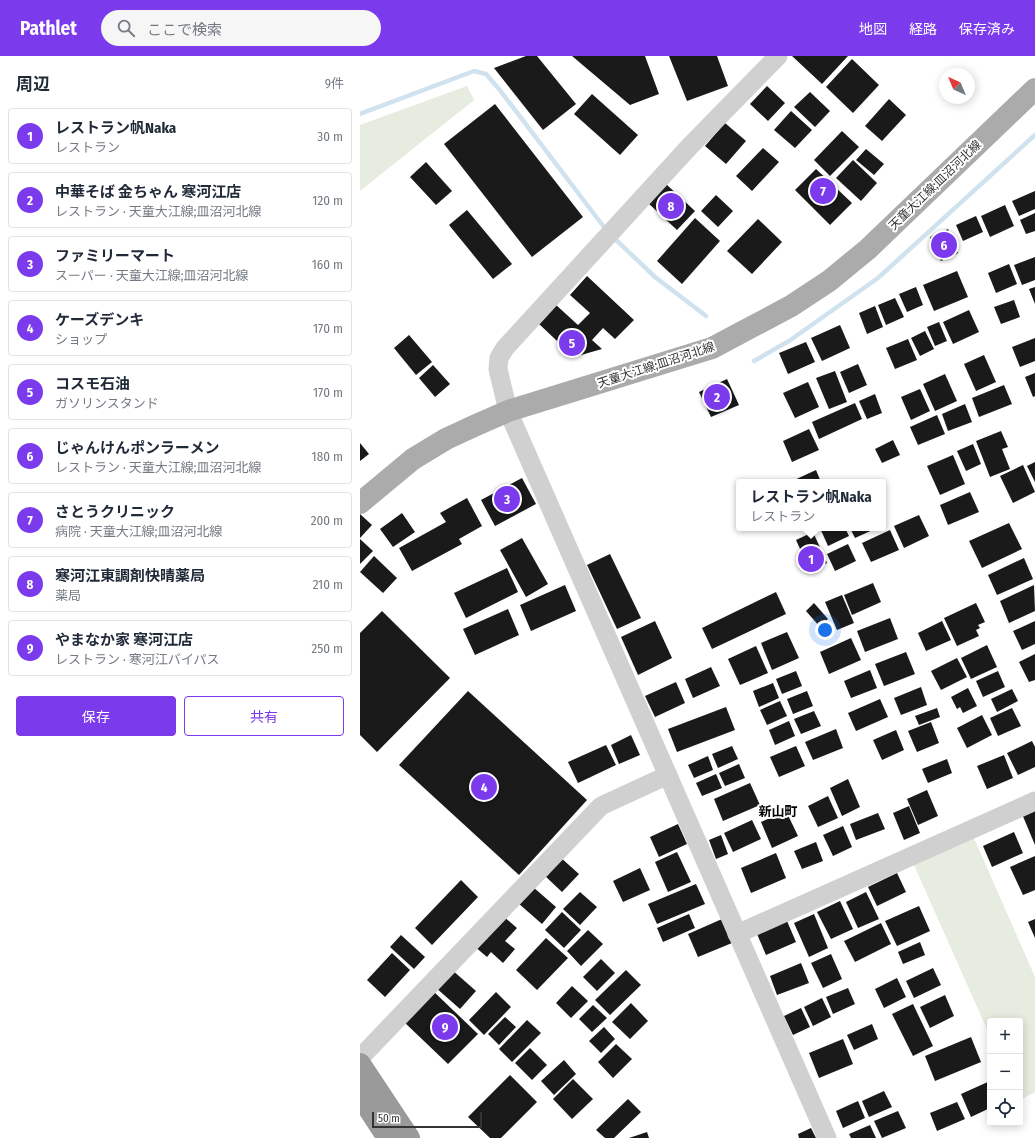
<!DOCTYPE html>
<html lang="ja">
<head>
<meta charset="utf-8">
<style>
  :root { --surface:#fff; --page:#f6f6f7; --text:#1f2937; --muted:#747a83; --line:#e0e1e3; --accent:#7c3aed }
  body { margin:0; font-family:"Fira Sans Condensed","Noto Sans JP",sans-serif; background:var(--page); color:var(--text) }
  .controls { position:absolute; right:12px; bottom:12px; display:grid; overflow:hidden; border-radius:4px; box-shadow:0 2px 10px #0003 }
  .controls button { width:36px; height:36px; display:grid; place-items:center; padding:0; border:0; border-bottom:1px solid var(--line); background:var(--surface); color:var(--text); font:20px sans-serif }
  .compass { position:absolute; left:579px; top:12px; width:36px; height:36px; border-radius:50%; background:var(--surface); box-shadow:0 2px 10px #0003; rotate:316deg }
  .scale { position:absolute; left:12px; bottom:10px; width:110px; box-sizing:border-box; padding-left:4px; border:2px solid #333; border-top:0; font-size:11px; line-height:14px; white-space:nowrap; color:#333; -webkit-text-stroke:3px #fff; paint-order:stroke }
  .you { position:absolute; left:465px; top:574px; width:14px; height:14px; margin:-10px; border:3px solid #fff; border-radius:50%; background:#1a73e8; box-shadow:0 0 0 6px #1a73e833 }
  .badge { display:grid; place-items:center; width:26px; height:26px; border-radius:50%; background:var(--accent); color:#fff; font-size:13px; font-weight:700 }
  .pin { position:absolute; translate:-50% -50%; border:2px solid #fff; box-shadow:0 1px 4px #0006 }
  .popup { position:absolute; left:376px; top:423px; width:150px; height:52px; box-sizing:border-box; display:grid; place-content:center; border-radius:4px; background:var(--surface); filter:drop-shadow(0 1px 3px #0005); font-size:13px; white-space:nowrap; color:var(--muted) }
  .popup b { font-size:15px; color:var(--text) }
  .popup::after { content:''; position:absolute; left:50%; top:100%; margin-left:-8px; border:8px solid transparent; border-top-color:var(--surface) }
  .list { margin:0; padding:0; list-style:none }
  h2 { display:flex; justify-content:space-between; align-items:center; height:52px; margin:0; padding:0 16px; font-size:17px }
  h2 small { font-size:13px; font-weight:400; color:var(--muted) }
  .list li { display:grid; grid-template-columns:26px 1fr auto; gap:12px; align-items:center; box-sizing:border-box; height:56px; margin:0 8px 8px; padding:0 8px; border:1px solid var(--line); border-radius:4px }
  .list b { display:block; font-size:15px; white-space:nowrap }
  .list p { margin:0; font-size:13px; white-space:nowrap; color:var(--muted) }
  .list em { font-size:13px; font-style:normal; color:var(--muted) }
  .actions { display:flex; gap:8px; padding:12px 16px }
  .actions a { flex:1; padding:9px 0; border:1px solid var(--accent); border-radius:4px; text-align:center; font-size:14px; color:var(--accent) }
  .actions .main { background:var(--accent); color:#fff }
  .icon { flex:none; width:22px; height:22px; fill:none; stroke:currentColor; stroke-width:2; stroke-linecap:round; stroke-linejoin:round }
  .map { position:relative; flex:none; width:675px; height:1082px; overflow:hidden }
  header { display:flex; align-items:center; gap:24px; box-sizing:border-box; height:56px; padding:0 20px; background:var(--accent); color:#fff }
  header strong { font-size:19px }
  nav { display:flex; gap:22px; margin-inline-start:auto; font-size:14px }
  .search { width:280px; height:36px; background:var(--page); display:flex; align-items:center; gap:10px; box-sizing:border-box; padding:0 14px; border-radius:22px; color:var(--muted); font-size:15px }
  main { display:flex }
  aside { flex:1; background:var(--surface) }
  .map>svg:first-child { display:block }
  .green { fill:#e6ecdf }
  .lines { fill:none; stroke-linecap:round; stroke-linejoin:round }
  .stream { stroke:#cfe2ee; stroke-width:4.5 }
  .building { fill:#1a1a1a }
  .minor { stroke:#d0d0d0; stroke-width:19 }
  .major { stroke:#ababab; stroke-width:22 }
  .highway { stroke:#9a9a9a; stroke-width:22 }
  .labels { text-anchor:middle; stroke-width:4; stroke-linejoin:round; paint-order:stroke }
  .street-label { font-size:12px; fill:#333; stroke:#fff }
  .neighbourhood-label { font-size:13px; font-weight:bold; fill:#000; stroke:#fff }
</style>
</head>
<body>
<header>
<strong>Pathlet</strong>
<div class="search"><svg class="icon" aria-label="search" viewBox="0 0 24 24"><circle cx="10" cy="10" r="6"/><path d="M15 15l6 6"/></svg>ここで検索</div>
<nav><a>地図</a><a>経路</a><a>保存済み</a></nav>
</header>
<main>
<aside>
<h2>周辺<small>9件</small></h2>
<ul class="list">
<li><span class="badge">1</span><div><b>レストラン帆Naka</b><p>レストラン</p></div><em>30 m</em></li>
<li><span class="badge">2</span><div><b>中華そば 金ちゃん 寒河江店</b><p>レストラン · 天童大江線;皿沼河北線</p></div><em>120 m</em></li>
<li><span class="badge">3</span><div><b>ファミリーマート</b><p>スーパー · 天童大江線;皿沼河北線</p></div><em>160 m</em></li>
<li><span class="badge">4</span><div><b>ケーズデンキ</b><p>ショップ</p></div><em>170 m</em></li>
<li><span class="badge">5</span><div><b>コスモ石油</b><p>ガソリンスタンド</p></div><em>170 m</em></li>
<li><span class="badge">6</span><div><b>じゃんけんポンラーメン</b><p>レストラン · 天童大江線;皿沼河北線</p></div><em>180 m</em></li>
<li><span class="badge">7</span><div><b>さとうクリニック</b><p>病院 · 天童大江線;皿沼河北線</p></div><em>200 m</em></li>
<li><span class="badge">8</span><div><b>寒河江東調剤快晴薬局</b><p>薬局</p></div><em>210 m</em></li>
<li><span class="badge">9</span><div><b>やまなか家 寒河江店</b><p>レストラン · 寒河江バイパス</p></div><em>250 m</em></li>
</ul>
<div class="actions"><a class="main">保存</a><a>共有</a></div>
</aside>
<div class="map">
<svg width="675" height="1082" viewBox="0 0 675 1082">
  <rect width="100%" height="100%" fill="#fff"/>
  <g class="green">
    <polygon points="107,30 114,44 0,135 0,69"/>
    <polygon points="614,782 675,921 675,1036 660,1044 660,965 630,965 630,980 554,809"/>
  </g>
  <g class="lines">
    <g class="stream">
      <polyline points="0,58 114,15 126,18 139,33 247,175"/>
      <polyline points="252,180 295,221 346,260"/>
      <polyline points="394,305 429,285 518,222 675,79"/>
    </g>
  </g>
  <g class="building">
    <polygon points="166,0 177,0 216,48 183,74 134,12"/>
    <polygon points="212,0 285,0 299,38 270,49"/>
    <polygon points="309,0 357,0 368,30 327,45"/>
    <polygon points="432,0 488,0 462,28"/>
    <polygon points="492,3 519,29 493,57 466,31"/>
    <polygon points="407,30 425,47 408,65 390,48"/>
    <polygon points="450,36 470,55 455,71 434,51"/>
    <polygon points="232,38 278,79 260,99 214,58"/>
    <polygon points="529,43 546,59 522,85 505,70"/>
    <polygon points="135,48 223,161 172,201 84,88"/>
    <polygon points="431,55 452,74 435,92 414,74"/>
    <polygon points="365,67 386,85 366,108 345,90"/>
    <polygon points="482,75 499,91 470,120 454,104"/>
    <polygon points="403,92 419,106 392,135 376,120"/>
    <polygon points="506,93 524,108 514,119 496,104"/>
    <polygon points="493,104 517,127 501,145 476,122"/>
    <polygon points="66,106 92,135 76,149 50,121"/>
    <polygon points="456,113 492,147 470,169 435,134"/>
    <polygon points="306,128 335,155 317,174 288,147"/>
    <polygon points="675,135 675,153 659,160 652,145"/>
    <polygon points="356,139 373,155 358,171 341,155"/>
    <polygon points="645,149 654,170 630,181 621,160"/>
    <polygon points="107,154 152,208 133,223 89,169"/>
    <polygon points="675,157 675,175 666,178 660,164"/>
    <polygon points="616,160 623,176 603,185 596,169"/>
    <polygon points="335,162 360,185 322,228 297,205"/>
    <polygon points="398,163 422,186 392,218 367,195"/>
    <polygon points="588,173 598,197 581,205 570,181"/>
    <polygon points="675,201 675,224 662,229 654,209"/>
    <polygon points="649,208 657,228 636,237 628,217"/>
    <polygon points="597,215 608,241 574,255 563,229"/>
    <polygon points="227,220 274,264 255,283 243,272 232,284 242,293 214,301 178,267 195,248 218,269 230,257 210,239"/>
    <polygon points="556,231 563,249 547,256 539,238"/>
    <polygon points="675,231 675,248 669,233"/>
    <polygon points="535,242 544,261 526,269 518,249"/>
    <polygon points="654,244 660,261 641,268 634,251"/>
    <polygon points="515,250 523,271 507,278 499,257"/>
    <polygon points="609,254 619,276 593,288 583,266"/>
    <polygon points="579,266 587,285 575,290 567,271"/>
    <polygon points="480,269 490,292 462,305 451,282"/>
    <polygon points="565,275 574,293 560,300 551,282"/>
    <polygon points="49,279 72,306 56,319 34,292"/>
    <polygon points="675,282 675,305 660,311 652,291"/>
    <polygon points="548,283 557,304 535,313 526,292"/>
    <polygon points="446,286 455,306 428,318 419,297"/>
    <polygon points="624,299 636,326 616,335 604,308"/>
    <polygon points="498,308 507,329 489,337 480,316"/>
    <polygon points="73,309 90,328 75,341 59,322"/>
    <polygon points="475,315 487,346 469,353 456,322"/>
    <polygon points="675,317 675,340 673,341 665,321"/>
    <polygon points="585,318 597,345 575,355 563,328"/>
    <polygon points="367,323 379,349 351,361 339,336"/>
    <polygon points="448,326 459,351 435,362 423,337"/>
    <polygon points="644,329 652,348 619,361 612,342"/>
    <polygon points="560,333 570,355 551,364 541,341"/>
    <polygon points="515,338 522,357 507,363 499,345"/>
    <polygon points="495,347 502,363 459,383 452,366"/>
    <polygon points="605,348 612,366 588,375 582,358"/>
    <polygon points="577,359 585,378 558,389 550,371"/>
    <polygon points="449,373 459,394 432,406 423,385"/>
    <polygon points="641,375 648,391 642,393 650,413 630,421 616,385"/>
    <polygon points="533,384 540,399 522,407 515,393"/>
    <polygon points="0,387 9,398 0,405"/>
    <polygon points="613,388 621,408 606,415 597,395"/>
    <polygon points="593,399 605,428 580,439 567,410"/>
    <polygon points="675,406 675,426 667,410"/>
    <polygon points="663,409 675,436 653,447 640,420"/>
    <polygon points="456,414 461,426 430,426"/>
    <polygon points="162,422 176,448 135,470 121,444"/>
    <polygon points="610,436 619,456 588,469 580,449"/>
    <polygon points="107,442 122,470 99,483 102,488 52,515 39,492 86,466 80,457"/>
    <polygon points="42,457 55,476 33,491 20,473"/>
    <polygon points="0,458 12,469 0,482"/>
    <polygon points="559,459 569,480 544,492 534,470"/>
    <polygon points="649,467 662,493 622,512 609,485"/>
    <polygon points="460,472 485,472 489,480 468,490"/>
    <polygon points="490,472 517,472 495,482"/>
    <polygon points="530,474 539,494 511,506 502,487"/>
    <polygon points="453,476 467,507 450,515 436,484"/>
    <polygon points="162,482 188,528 166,541 140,494"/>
    <polygon points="0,483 13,495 0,508"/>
    <polygon points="488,488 496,505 475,515 467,498"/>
    <polygon points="250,498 281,562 257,573 227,509"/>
    <polygon points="14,500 37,522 23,537 0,516"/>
    <polygon points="664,502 673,523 637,539 628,519"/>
    <polygon points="147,512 158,536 106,562 94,537"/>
    <polygon points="513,527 521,546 492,559 484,539"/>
    <polygon points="205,529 216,555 171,575 160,549"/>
    <polygon points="674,529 675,555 649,567 640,545"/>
    <polygon points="416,536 426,558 352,593 342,572"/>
    <polygon points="482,539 494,567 477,574 465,546"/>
    <polygon points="454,547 468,563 460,571 446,555"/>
    <polygon points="616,547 625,566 618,569 620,572 616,574 619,580 597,590 584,562"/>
    <polygon points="148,553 159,579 115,599 103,573"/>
    <polygon points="22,555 90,622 17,696 0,679 0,577"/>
    <polygon points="530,562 538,583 505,596 497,575"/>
    <polygon points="295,565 312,602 278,619 261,581"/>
    <polygon points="582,565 591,584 566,595 558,577"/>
    <polygon points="675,565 675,588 662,594 653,575"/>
    <polygon points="427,576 439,602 412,614 401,587"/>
    <polygon points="491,582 501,604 469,618 460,596"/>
    <polygon points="627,589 637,611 611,623 601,602"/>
    <polygon points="396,590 408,617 380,629 368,603"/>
    <polygon points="546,596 555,618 524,630 515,608"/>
    <polygon points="675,598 675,624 669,626 659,606"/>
    <polygon points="597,602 607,621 581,634 571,615"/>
    <polygon points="351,611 360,630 333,642 325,623"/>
    <polygon points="510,614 517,632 491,642 484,625"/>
    <polygon points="436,615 442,630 422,638 416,623"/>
    <polygon points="638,615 645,631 623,641 616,625"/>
    <polygon points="316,626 325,647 295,661 285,640"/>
    <polygon points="413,627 419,642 399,651 393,635"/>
    <polygon points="561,631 567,649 541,659 534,642"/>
    <polygon points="608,632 617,650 603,657 600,651 597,653 591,641"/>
    <polygon points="652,633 658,645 637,656 631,643"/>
    <polygon points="108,635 227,744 159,819 39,709"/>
    <polygon points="447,635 453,650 433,658 427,643"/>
    <polygon points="520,643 528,661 496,675 488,657"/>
    <polygon points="420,645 427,660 407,669 400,654"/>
    <polygon points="366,651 375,674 317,696 308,673"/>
    <polygon points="577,652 580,661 559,669 555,660"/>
    <polygon points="652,652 661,670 638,680 630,662"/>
    <polygon points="454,655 461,670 441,678 434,663"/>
    <polygon points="622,659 632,679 607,692 597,672"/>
    <polygon points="429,665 435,680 415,689 409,674"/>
    <polygon points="571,666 579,687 557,696 548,675"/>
    <polygon points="476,673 483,692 453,704 445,686"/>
    <polygon points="536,674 544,694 522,704 513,684"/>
    <polygon points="271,679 280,699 259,708 251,689"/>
    <polygon points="672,685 675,691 675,711 658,719 647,697"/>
    <polygon points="246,689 256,709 218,727 208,706"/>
    <polygon points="372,690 378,703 358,712 352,698"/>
    <polygon points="436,690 445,710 419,721 410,701"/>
    <polygon points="644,699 653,722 627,733 617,710"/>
    <polygon points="348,700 353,714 334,722 328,709"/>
    <polygon points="587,703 592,717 568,727 562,713"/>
    <polygon points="379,708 385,722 365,730 359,717"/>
    <polygon points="356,718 362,732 342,740 336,727"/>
    <polygon points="488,723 500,751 482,760 470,732"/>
    <polygon points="390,727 400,749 363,765 354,743"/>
    <polygon points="567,734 578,760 558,769 547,743"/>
    <polygon points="468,740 478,762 458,771 448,750"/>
    <polygon points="549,750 560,777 544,784 533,757"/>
    <polygon points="675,753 675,789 662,758"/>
    <polygon points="426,755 438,780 412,792 401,766"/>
    <polygon points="518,757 525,773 496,784 490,768"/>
    <polygon points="392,764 401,783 373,796 364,777"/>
    <polygon points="318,768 327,788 299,801 290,781"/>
    <polygon points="483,770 492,791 473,800 463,779"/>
    <polygon points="654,776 663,797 632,811 623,790"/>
    <polygon points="361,779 368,798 356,803 349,784"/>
    <polygon points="456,786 463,805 442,813 434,795"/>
    <polygon points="317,796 331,826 308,836 295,806"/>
    <polygon points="416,797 426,822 391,837 381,812"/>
    <polygon points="675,800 675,834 663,839 650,811"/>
    <polygon points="200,801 219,818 202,836 184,819"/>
    <polygon points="280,812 290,834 263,846 253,825"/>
    <polygon points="537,817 546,836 517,850 508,831"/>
    <polygon points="101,824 118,841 72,889 55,872"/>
    <polygon points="336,828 345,848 297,868 288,848"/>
    <polygon points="173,831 196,851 182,868 158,847"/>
    <polygon points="220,836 237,851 220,869 203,853"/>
    <polygon points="506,836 519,863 498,872 486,846"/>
    <polygon points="480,845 493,873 471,883 457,856"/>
    <polygon points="559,850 570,875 537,890 525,865"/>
    <polygon points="202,856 221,874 204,892 185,874"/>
    <polygon points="329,858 335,872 303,886 297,872"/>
    <polygon points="454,858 468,892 449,901 434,867"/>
    <polygon points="142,859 157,872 145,885 155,893 143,907 131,896 127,901 114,890"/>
    <polygon points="362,863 372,887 338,901 328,878"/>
    <polygon points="675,863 675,882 668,866"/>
    <polygon points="427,865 436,886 406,899 397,878"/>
    <polygon points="521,867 531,888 495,906 484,885"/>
    <polygon points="228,874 243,888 221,910 207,895"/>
    <polygon points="41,879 65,901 54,913 30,891"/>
    <polygon points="186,882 208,902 177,934 156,914"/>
    <polygon points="560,886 565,899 543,908 538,896"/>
    <polygon points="32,897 50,914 25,941 7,924"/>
    <polygon points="471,898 482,923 463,932 451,907"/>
    <polygon points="241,903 255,917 237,935 223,921"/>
    <polygon points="441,907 449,927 417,939 410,920"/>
    <polygon points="573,912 581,929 554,942 546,925"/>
    <polygon points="91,913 116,935 100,953 75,931"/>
    <polygon points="266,914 281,929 250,959 235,944"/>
    <polygon points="537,922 546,941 524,952 515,933"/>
    <polygon points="212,930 228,945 211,962 196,947"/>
    <polygon points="488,932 495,948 473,958 466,941"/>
    <polygon points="72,934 118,978 88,1008 43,965"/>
    <polygon points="136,936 151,951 124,979 109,964"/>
    <polygon points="585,939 594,960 570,972 560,951"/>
    <polygon points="462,942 471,961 453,970 444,951"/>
    <polygon points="271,947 288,965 270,983 252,966"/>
    <polygon points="553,948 573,990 553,1000 532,958"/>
    <polygon points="233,949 247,962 232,976 219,963"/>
    <polygon points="441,952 450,971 433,979 424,960"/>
    <polygon points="145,961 156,971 139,989 128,978"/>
    <polygon points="167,964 181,977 152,1006 139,993"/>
    <polygon points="512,968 518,983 494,994 487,979"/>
    <polygon points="244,971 255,983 241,997 229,985"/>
    <polygon points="611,981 621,1006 575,1025 565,1000"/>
    <polygon points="483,983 493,1008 459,1022 449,997"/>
    <polygon points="256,988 272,1003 253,1022 238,1006"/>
    <polygon points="170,992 187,1009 172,1024 155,1007"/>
    <polygon points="204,1004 216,1018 194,1039 181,1025"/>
    <polygon points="150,1019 177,1046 141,1082 130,1082 108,1061"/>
    <polygon points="213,1023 233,1043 212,1063 193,1043"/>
    <polygon points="630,1025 630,1052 611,1061 601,1038"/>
    <polygon points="524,1035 532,1051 509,1061 502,1045"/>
    <polygon points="268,1043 281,1056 254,1082 245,1082 236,1074"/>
    <polygon points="498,1045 505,1062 483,1072 476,1055"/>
    <polygon points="597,1046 605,1063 577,1075 570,1057"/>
    <polygon points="538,1055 546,1072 522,1082 514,1065"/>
    <polygon points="510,1069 516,1082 491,1082 489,1078"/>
    <polygon points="451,1072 456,1082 439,1082 438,1078"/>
    <polygon points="287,1076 289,1082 269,1082"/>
  </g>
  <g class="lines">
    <g class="minor">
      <polyline points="418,0 330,90 145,292 139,302 138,313 148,355 467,1082"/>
      <polyline points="377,878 675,745"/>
      <polyline points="0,1002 241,750 308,719"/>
    </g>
    <polyline class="major" points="0,447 53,403 86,383 114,370 148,355 352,292 431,250 469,225 508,193 675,33"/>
    <g class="highway">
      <polyline points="0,1008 49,1082"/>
      <polyline points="0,1039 28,1082"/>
    </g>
  </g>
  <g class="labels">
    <g class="street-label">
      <text transform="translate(575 129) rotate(-44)" y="4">天童大江線;皿沼河北線</text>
      <text transform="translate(296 309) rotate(-18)" y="4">天童大江線;皿沼河北線</text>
    </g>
    <g class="neighbourhood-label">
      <text x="418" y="760">新山町</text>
    </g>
  </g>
</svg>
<div class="controls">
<button>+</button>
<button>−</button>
<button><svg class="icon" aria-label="locate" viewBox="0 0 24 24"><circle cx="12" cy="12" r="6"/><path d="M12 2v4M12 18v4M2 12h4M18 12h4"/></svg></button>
</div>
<svg class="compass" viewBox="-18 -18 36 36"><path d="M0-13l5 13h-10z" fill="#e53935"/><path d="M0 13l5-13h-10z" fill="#747a83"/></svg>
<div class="scale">50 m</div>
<div class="you"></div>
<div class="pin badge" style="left:451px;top:503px">1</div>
<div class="popup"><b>レストラン帆Naka</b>レストラン</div>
<div class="pin badge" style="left:357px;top:341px">2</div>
<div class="pin badge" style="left:147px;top:443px">3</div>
<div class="pin badge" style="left:124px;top:731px">4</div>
<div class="pin badge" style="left:212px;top:287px">5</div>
<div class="pin badge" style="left:584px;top:189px">6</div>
<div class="pin badge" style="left:463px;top:135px">7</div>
<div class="pin badge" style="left:311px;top:150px">8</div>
<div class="pin badge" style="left:85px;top:971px">9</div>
</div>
</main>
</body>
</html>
